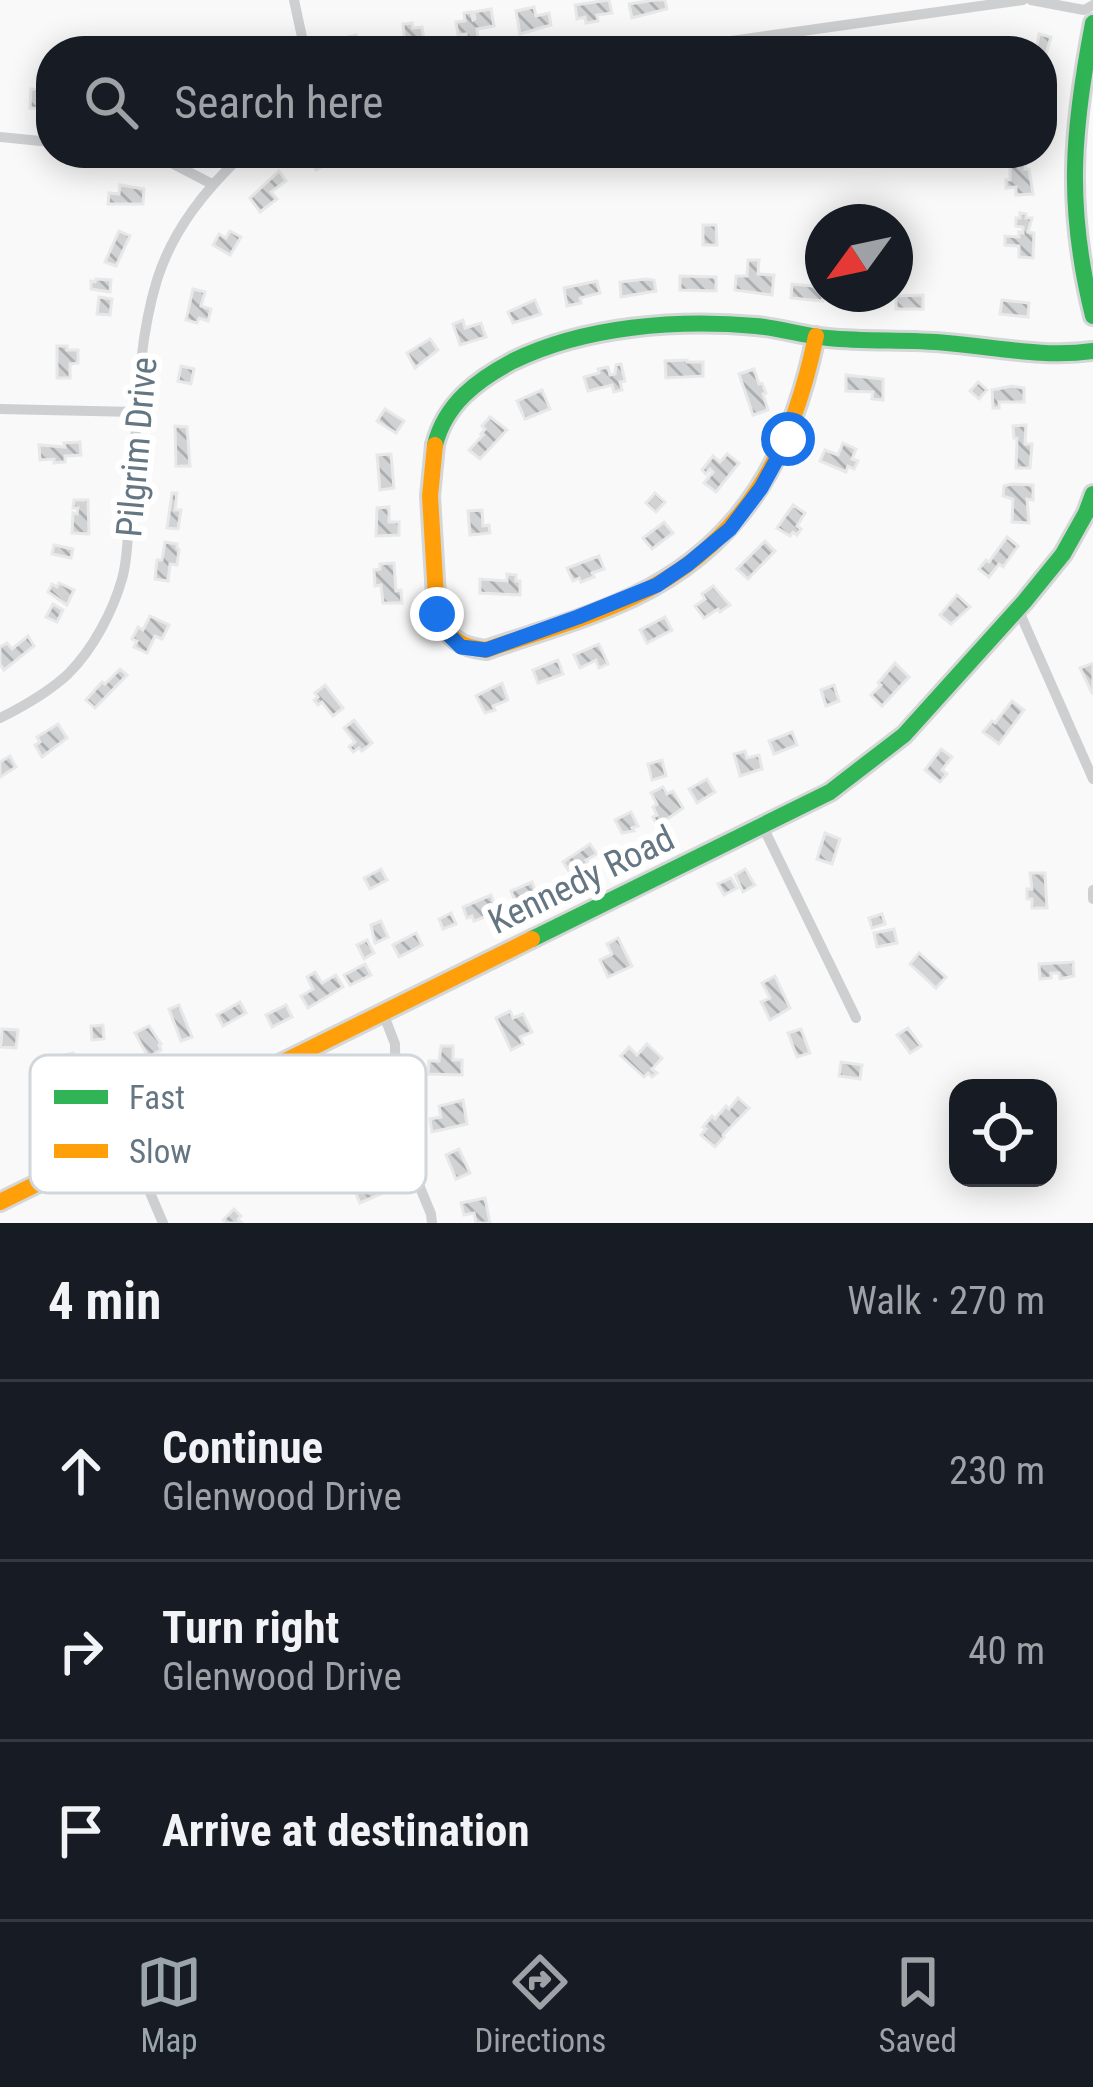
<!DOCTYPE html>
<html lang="en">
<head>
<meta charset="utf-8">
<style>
  :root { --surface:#171b24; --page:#20242c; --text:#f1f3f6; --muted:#9ea1a6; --line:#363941; --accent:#99a4ac }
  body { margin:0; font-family:"Roboto Condensed",sans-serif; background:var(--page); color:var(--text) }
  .controls { position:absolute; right:36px; bottom:36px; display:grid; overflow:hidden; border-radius:24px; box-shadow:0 6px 30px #0003 }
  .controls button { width:108px; height:108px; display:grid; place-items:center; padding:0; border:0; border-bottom:3px solid var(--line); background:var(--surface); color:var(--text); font:60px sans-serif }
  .compass { position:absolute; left:805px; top:204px; width:108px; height:108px; border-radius:50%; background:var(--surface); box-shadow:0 6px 30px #0003; rotate:237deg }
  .stop { position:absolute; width:36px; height:36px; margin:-27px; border:9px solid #1a73e8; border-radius:50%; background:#fff }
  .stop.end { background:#1a73e8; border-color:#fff; box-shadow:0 3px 12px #0008 }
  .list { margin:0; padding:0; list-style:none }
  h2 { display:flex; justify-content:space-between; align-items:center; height:156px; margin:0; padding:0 48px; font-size:51px }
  h2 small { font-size:39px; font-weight:400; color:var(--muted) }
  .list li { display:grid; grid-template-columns:78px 1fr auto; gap:36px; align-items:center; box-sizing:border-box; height:180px; padding:0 48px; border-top:3px solid var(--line) }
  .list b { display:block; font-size:45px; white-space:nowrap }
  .list p { margin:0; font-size:39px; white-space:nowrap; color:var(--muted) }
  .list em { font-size:39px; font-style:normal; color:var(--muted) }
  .icon { flex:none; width:66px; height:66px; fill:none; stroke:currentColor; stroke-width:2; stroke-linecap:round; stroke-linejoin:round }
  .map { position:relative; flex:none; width:1093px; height:1223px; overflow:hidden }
  .search { position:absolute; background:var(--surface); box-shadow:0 6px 30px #0003; left:36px; right:36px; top:36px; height:132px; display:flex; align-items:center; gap:30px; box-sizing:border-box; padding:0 42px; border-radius:48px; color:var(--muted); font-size:45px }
  .sheet { height:696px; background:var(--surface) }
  nav { display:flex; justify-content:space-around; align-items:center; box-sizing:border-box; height:168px; border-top:3px solid var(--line); background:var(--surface); font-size:33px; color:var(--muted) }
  nav a { display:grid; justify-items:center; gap:6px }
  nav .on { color:var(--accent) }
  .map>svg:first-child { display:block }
  .building { fill:url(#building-back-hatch); stroke:#e8e8e8; stroke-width:3 }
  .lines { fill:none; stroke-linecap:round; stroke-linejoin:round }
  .fast-casing { stroke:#d5d6d7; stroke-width:22 }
  .slow-casing { stroke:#d5d6d7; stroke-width:22 }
  .street { stroke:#cecfd0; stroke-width:10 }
  .fast { stroke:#30b455; stroke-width:16 }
  .slow { stroke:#ff9f0a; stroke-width:16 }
  .route { stroke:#1a73e8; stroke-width:15 }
  .labels { text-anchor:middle; stroke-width:12; stroke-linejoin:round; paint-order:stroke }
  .street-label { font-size:36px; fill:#657683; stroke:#fff }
  .key { fill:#fff; stroke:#d1d6da; stroke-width:3 }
  .key-label { font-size:33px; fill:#657683 }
</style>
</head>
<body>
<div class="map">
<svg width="1093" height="1223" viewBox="0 0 1093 1223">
  <defs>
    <pattern id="building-back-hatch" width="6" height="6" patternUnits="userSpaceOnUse" patternTransform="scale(3)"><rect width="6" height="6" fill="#d0d2d3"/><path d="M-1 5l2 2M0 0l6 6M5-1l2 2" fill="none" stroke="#acafb1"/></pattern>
  </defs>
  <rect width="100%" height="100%" fill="#f9f9f9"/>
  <g class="building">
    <polygon points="609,0 612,13 597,15 598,21 586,23 585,17 577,19 575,5"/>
    <polygon points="655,0 665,0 667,9 632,18 629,4"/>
    <polygon points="534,7 536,16 549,13 551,25 520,34 516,11"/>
    <polygon points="491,9 494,26 477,29 478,38 467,40 466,34 458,35 456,22 465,21 464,13 471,12 473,20 475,19 474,12"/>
    <polygon points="412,23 413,28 422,27 424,40 415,41 416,46 405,48 403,24"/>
    <polygon points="1039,34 1051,37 1042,68 1042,51 1036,51"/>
    <polygon points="356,35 359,51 326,51 324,43"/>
    <polygon points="31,89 51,90 50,109 30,108"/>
    <polygon points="321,153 346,153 346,154 329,163 326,159 321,162 323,166 316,170 311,159"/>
    <polygon points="1015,153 1027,153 1025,169 1029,169 1033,194 1016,195 1016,187 1006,188 1006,180 1010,180 1010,158 1015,158"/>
    <polygon points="279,171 286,181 271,192 277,199 260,212 250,198"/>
    <polygon points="120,185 144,189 143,204 108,204 109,193 119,194"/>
    <polygon points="1020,213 1026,214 1026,218 1032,218 1028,232 1034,233 1033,258 1019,257 1019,246 1005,245 1005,236 1019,237 1019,232 1023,233 1023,227 1016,226 1016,218 1020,218"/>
    <polygon points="703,225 716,225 717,245 703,245"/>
    <polygon points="119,231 130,236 116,266 105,262"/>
    <polygon points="230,231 241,237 230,255 213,245 219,234 226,238"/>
    <polygon points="748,260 759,260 758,274 774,275 772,295 735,290 736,276 747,276"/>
    <polygon points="680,276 716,277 716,291 680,290"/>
    <polygon points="96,279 111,280 110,292 91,289 91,281 95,282"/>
    <polygon points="646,279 654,280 656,291 621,297 620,282"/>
    <polygon points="597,281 600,293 580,298 581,303 567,306 564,288"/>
    <polygon points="792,284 823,287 823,301 791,298"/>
    <polygon points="193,289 205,292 201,306 211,309 208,321 199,318 197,323 186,320"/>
    <polygon points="842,294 874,294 874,304 849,305 849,300 842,300"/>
    <polygon points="923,295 923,309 896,309 896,296"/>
    <polygon points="99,297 112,299 110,315 97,314"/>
    <polygon points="535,300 541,314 513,323 508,312"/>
    <polygon points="1002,300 1029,303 1028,317 1000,314"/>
    <polygon points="463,320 465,328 481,323 486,337 460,345 453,324"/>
    <polygon points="430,339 438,350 415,368 407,353"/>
    <polygon points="57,346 67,346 67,350 78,350 78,363 70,364 70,378 57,378"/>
    <polygon points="687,360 687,362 703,362 703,376 666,378 665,361"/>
    <polygon points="621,364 625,381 620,382 622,390 614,392 612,385 588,391 584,377 599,373 598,369 608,367 610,375 615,374 616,365"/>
    <polygon points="181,366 194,369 191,384 178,381"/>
    <polygon points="754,369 759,384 762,383 766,393 763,394 768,410 753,415 739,374"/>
    <polygon points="846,375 883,379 883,400 872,399 873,392 846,391"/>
    <polygon points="978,382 987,390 979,399 970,391"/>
    <polygon points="1012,386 1024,388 1024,402 999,402 999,408 993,408 992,390"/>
    <polygon points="542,390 550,409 525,419 517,401"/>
    <polygon points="385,409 404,421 396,433 377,421"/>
    <polygon points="490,417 507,430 480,459 469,450 483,435 481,434 485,429 482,426"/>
    <polygon points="1026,425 1025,444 1032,444 1030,468 1016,468 1017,438 1014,438 1013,426"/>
    <polygon points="175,426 187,427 190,466 176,466"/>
    <polygon points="80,442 81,455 65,456 65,462 54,463 54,459 40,460 39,445 65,447 64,443"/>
    <polygon points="843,443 856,449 852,459 858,461 854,469 848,466 846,472 820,461 825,450 838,455"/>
    <polygon points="391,454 394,488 380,490 377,455"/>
    <polygon points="727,454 739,463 716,492 704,483 713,472 710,469 706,474 702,470 713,456 720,462"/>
    <polygon points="1012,484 1033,485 1033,500 1027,499 1029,523 1012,522 1013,499 1003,496 1004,486"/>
    <polygon points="172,493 177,493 175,510 181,510 178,529 167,528"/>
    <polygon points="655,493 665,502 656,512 646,503"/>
    <polygon points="74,500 88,500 89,534 72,533 73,513 77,514 78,508 73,508"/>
    <polygon points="793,505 805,513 797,526 801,529 797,535 793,532 790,536 777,528"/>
    <polygon points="389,507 389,522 399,522 399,535 376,536 377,508"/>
    <polygon points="482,510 483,526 489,525 490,533 470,535 468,511"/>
    <polygon points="664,522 673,533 652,549 643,538"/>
    <polygon points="1007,537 1018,546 1003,567 999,564 989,577 979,569 986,560 989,562"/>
    <polygon points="765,541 775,551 748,579 737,569"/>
    <polygon points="165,542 177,544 177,548 179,549 177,565 170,564 168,581 155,579 157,560 162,560"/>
    <polygon points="54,545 73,549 71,558 52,554"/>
    <polygon points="599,556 604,569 592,573 594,577 581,582 579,578 573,581 567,568"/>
    <polygon points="394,563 396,591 401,590 402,603 383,603 381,585 375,586 374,570 380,569 380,564"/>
    <polygon points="507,574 516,575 516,581 520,581 520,595 480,593 480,579 507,581"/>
    <polygon points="59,583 74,590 67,605 48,592 52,584 57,587"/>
    <polygon points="713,586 730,605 720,612 718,609 704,618 695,606 705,599 702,594"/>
    <polygon points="957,595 970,607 951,624 940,615"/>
    <polygon points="53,604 63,610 57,622 46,617"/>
    <polygon points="150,616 169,625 162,639 155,636 147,653 134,647 137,641 132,639 138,627 143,630"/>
    <polygon points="665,617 672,630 647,643 640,630"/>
    <polygon points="28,636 34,646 4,670 0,664 0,647 7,643 12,649"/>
    <polygon points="599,644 608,664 599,668 596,660 580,668 574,655"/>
    <polygon points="558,660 563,674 538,683 533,670"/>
    <polygon points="895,663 909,677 882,706 871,695 881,685 878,683"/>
    <polygon points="1093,663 1093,692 1092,693 1080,668"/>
    <polygon points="120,669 127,675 95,708 86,700 102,682 105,684"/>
    <polygon points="502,683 508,700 493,706 495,710 485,713 476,696"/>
    <polygon points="325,685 343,708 333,716 322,702 318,705 314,700 318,697 315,693"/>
    <polygon points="834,685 839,701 826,706 821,690"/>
    <polygon points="1012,701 1024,710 999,744 983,732 992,721 995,723"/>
    <polygon points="354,720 372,743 362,751 359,748 353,752 349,747 355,742 344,728"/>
    <polygon points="58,724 67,738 42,757 35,745 40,742 37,737"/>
    <polygon points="792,732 797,745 774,754 769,741"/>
    <polygon points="941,749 952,757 942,770 947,774 940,782 925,770"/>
    <polygon points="745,751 747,758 759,755 762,769 740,776 734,754"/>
    <polygon points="10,756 16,767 0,777 0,762"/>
    <polygon points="662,760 666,776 652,780 648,764"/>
    <polygon points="707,779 715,792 697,803 689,789"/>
    <polygon points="663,787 667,794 673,791 683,808 666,820 668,824 659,829 653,817 657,815 653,807 657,804 651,793"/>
    <polygon points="631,812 638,826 632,828 634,831 622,833 615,820"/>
    <polygon points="825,833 840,839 832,864 817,859"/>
    <polygon points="590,844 597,854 586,860 588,862 572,876 563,862"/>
    <polygon points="381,869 387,880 370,889 364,878"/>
    <polygon points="745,869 755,885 743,892 735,875"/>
    <polygon points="1030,873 1045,873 1047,908 1032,908 1032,899 1027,899 1027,889 1032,889"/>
    <polygon points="731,878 737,888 724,895 718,884"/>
    <polygon points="532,882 538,897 517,906 511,891"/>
    <polygon points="491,895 495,906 488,908 490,915 474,921 472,916 467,918 463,907"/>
    <polygon points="451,913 456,924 443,929 439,919"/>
    <polygon points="882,914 885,924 872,928 869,918"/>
    <polygon points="381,921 388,937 375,943 371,925"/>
    <polygon points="894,929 897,943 877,947 874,933"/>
    <polygon points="416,933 422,945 399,957 393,945"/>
    <polygon points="618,938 632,966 608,977 600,960 612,954 607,944"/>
    <polygon points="367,940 374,953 364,959 357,945"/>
    <polygon points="919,953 946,977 936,988 910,964"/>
    <polygon points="1073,962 1074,976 1060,979 1059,973 1051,973 1051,978 1040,979 1039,964"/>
    <polygon points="365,964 371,975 350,985 344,975"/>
    <polygon points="315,972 322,983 336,975 343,987 308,1008 301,996 313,989 307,977"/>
    <polygon points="775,976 790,1008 770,1020 761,1002 770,998 762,983"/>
    <polygon points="240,1002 246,1013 223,1026 217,1015"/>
    <polygon points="179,1005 192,1037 181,1041 169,1009"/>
    <polygon points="286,1005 292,1017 272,1027 266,1015"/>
    <polygon points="510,1011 513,1018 523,1014 532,1032 520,1037 523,1044 511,1050 496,1018"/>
    <polygon points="103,1025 104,1039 92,1040 91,1026"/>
    <polygon points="149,1026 161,1044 159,1045 161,1050 148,1057 135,1033"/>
    <polygon points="908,1028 921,1046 910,1053 897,1035"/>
    <polygon points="2,1029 18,1030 16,1048 1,1047"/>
    <polygon points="801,1029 810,1053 797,1057 788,1033"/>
    <polygon points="647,1044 662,1058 652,1069 657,1073 652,1077 648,1073 644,1077 621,1056 629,1047 637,1055"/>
    <polygon points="441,1046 453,1046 453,1060 462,1060 462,1075 428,1074 429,1061 439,1061"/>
    <polygon points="73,1053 77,1077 65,1078 67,1087 58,1088 56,1074 64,1072 60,1063 66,1062 65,1055"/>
    <polygon points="841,1062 862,1065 860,1079 839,1076"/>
    <polygon points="738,1098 749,1108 723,1135 724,1137 715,1147 701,1135 706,1129 703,1127 712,1116 715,1119 726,1106 729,1109"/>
    <polygon points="463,1100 467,1124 432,1132 430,1119 441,1117 439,1106"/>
    <polygon points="459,1149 470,1173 456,1179 446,1155"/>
    <polygon points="361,1173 368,1188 379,1184 383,1193 360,1203 349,1178"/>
    <polygon points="485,1198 490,1223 476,1223 474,1213 464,1215 461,1203"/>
    <polygon points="234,1209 241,1216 238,1219 242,1223 226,1223 223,1220"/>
  </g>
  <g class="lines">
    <g class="fast-casing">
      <g id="fast">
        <path d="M1093,23C1072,132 1066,207 1093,316"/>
        <path d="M435,445C445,404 477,380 513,361C585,326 677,319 756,326C780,328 804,336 828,338C868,342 907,339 947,343C996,347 1044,358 1093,351"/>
        <polyline points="532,939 830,792 904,735 1024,602 1063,554 1086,513 1093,494"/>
      </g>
    </g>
    <g class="slow-casing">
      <g id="slow">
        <path d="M435,445L430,496L437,613C448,638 459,647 486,650C535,633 586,619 633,597C745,544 792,452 816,336"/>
        <polyline points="0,1202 532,939"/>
      </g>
    </g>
    <g class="street">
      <polyline points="294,0 305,51"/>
      <polyline points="1031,0 1084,10 1093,5"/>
      <polyline points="660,51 1023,0"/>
      <polyline points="0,137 51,142"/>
      <polyline points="136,153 160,157 212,184"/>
      <polyline points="0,409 136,412"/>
      <polyline points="1018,609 1093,779"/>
      <path d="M0,718C24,706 49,692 69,673C93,649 113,611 122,579C128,559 127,536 130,515C138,438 134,355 157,280C173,229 206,189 244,153"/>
      <polyline points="763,827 856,1018"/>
      <polyline points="1093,890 1093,899"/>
      <polyline points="383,1013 395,1044 396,1119 407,1156 431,1214 432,1223"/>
      <polyline points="127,1139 163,1223"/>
    </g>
    <use href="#fast" class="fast"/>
    <use href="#slow" class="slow"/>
  </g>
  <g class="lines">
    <polyline class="route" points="437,614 444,630 461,647 486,650 578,617 657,585 688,564 730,529 761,488 788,439"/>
  </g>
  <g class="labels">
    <g class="street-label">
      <text transform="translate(136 447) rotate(-85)" y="13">Pilgrim Drive</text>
      <text transform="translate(581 879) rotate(-26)" y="13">Kennedy Road</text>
    </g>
  </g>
  <rect x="30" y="1055" width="396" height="138" rx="18" class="key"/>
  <rect x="54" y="1090" width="54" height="14" fill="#30b455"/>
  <rect x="54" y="1144" width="54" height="14" fill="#ff9f0a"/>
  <g class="key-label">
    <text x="129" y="1109">Fast</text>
    <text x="129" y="1163">Slow</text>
  </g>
</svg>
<div class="controls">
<button><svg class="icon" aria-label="locate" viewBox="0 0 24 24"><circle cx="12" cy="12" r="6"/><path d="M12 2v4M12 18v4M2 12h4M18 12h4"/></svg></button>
</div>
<svg class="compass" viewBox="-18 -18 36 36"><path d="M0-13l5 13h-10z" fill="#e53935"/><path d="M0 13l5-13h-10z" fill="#9ea1a6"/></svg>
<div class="stop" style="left:788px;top:439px"></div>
<div class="stop end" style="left:437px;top:614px"></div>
<div class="search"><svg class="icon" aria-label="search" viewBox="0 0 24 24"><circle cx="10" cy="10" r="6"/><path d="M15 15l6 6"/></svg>Search here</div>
</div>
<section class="sheet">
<h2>4 min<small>Walk · 270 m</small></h2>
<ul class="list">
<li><svg class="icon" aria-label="ahead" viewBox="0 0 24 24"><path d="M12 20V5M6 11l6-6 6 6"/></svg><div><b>Continue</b><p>Glenwood Drive</p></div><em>230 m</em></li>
<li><svg class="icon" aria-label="right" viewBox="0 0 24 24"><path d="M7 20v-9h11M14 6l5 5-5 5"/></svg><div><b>Turn right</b><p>Glenwood Drive</p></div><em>40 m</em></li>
<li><svg class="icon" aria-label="arrive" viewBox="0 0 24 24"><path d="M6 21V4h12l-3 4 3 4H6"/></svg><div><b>Arrive at destination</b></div></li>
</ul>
</section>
<nav>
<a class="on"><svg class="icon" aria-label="map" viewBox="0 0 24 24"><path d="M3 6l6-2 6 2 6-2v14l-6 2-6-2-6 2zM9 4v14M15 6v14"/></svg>Map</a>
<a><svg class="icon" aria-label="directions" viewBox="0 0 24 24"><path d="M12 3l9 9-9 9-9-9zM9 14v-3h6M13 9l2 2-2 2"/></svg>Directions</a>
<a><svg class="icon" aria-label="saved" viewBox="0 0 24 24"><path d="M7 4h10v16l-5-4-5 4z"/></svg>Saved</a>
</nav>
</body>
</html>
